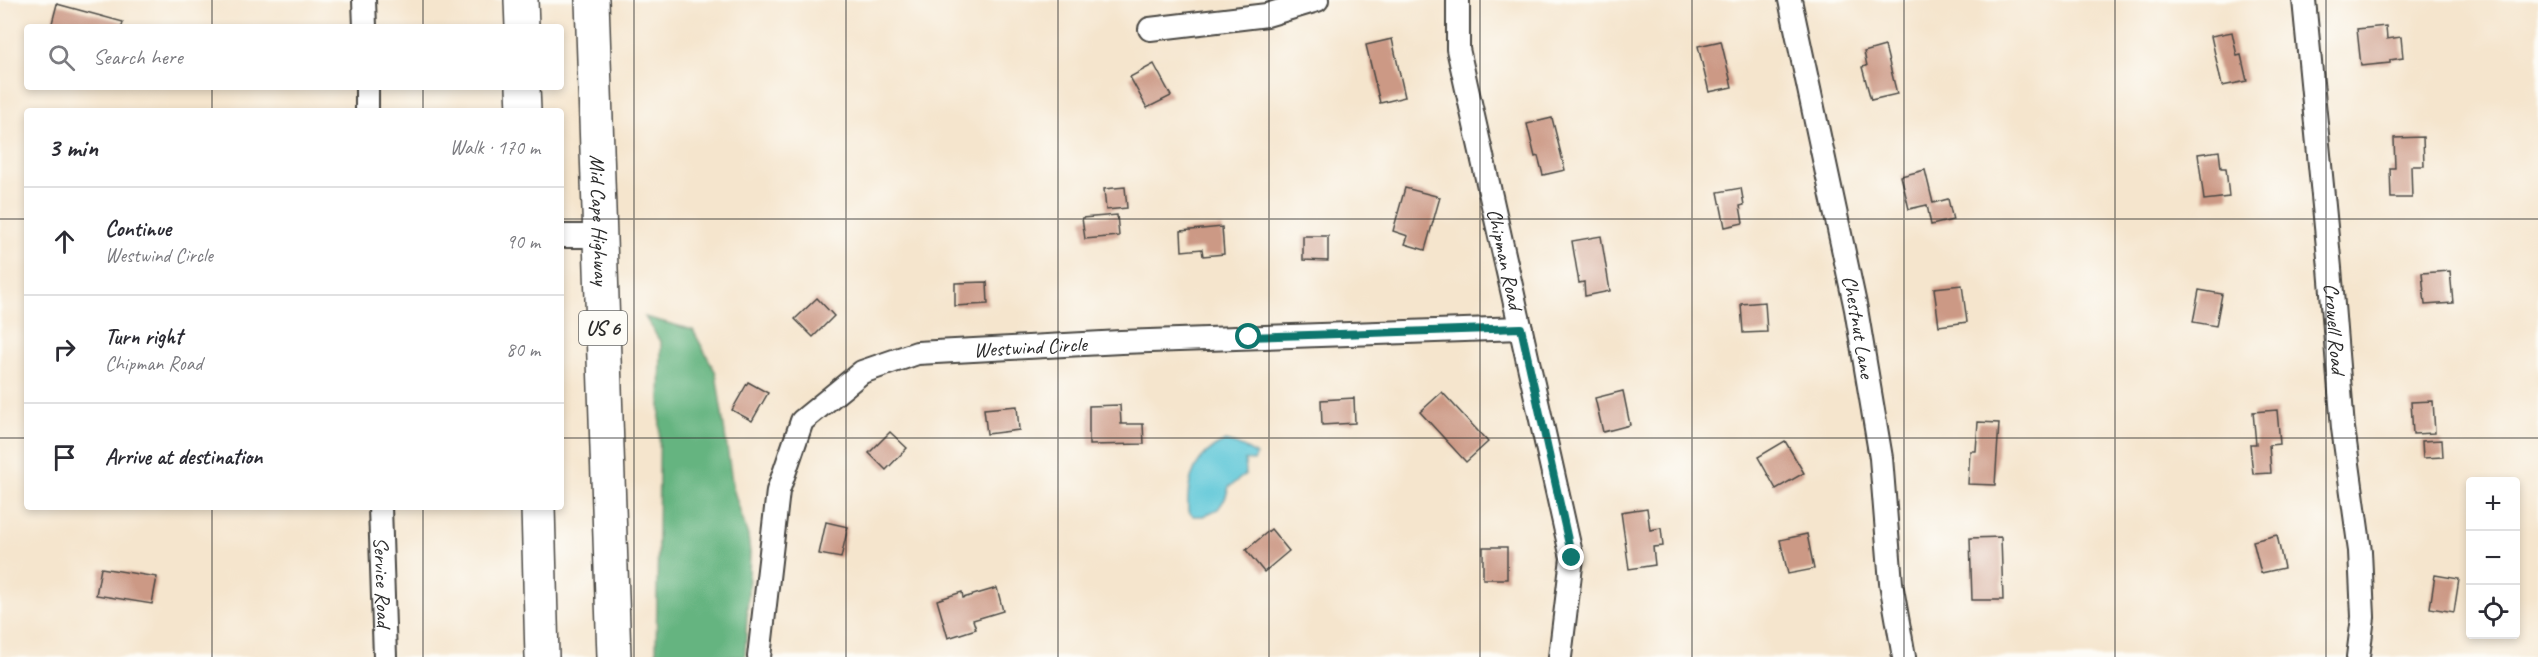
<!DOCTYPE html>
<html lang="en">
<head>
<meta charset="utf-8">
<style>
  :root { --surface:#fff; --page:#f2f2f3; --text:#2b2b33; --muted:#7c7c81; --line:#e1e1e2 }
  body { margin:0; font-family:Caveat,sans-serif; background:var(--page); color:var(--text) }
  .controls { position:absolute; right:18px; bottom:18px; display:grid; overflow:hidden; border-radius:6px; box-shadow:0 3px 9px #0003 }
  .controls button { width:54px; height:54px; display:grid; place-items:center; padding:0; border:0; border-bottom:2px solid var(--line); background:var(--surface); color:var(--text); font:30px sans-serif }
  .stop { position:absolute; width:18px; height:18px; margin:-14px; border:4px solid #0f766e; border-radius:50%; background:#fff }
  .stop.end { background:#0f766e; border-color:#fff; box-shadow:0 2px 6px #0008 }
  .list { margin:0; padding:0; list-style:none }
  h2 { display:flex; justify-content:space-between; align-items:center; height:78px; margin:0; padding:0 24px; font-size:26px }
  h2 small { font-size:20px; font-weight:400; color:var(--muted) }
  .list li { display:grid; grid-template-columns:39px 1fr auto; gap:18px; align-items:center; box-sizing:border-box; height:108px; padding:0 24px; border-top:2px solid var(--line) }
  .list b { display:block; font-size:22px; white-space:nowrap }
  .list p { margin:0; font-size:20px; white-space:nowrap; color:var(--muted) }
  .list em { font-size:20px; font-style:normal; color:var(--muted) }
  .icon { flex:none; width:33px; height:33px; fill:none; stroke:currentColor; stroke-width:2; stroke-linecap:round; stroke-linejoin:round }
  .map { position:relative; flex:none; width:2538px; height:657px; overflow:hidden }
  .search { position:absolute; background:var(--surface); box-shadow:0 3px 9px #0003; left:24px; top:24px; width:540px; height:66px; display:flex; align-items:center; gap:15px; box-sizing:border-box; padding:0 21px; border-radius:6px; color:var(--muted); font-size:22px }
  .panel { position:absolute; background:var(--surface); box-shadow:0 3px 9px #0003; left:24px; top:108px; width:540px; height:402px; border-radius:6px }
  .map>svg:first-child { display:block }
  .forest { fill:#65b480; stroke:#487056; stroke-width:1.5 }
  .water { fill:#5cc6d7; stroke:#447881; stroke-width:1.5 }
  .building { fill:#cc9985 }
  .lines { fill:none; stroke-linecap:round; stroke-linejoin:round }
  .minor-casing { stroke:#494743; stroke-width:26 }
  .highway-casing { stroke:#494743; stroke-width:36 }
  .minor { stroke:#fff; stroke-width:22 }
  .highway { stroke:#fff; stroke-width:33 }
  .route { stroke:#0f766e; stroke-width:8 }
  .grid { fill:none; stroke:#2b2b2b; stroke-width:1.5; stroke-opacity:0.55 }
  .labels { text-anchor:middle; stroke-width:6; stroke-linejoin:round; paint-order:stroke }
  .shield { fill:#fdfcf7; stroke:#6a6a68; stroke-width:1.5 }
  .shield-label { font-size:20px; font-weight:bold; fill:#2b2b2b }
  .street-label { font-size:21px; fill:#2b2b2b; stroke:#fdfcf7 }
</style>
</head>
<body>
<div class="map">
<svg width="2538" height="657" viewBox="0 0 2538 657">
  <rect width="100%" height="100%" fill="#fdfcf7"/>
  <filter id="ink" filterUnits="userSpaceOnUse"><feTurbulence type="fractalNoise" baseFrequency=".0167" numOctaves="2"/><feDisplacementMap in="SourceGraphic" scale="12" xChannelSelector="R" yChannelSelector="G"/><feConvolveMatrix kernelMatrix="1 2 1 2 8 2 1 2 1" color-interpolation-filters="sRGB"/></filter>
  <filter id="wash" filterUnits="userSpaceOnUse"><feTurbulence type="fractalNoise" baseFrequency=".008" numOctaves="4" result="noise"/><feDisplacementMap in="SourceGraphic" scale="24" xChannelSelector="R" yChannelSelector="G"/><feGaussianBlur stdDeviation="1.35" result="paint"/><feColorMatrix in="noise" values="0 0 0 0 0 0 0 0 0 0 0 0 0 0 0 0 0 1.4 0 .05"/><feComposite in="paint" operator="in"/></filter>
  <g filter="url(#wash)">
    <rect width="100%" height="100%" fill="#f5e5cd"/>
    <polygon class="forest" points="645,317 693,330 716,373 733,488 748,536 750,553 745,657 656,657 661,343"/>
    <path class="water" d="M1226,441C1237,444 1246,447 1256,455L1254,461L1245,460L1246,474L1229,487L1225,499L1218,509L1203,516H1193L1188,511C1186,479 1195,454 1226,441Z"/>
    <g id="blocks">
      <g class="building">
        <polygon points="57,4 123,22 122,27 51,27"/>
        <polygon points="2386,26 2387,39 2401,37 2403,58 2390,60 2390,63 2361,66 2357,29"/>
        <polygon points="2232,32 2237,56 2241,55 2247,81 2222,86 2211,36"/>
        <polygon points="1392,39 1405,97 1380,103 1366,45"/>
        <polygon points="1721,41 1732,87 1709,92 1698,46"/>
        <polygon points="1885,46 1897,94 1871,100 1862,67 1867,66 1864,52"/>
        <polygon points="1154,64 1171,96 1147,108 1130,77"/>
        <polygon points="1552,118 1565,170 1543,175 1538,156 1535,157 1527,124"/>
        <polygon points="2423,137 2424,166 2411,166 2412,198 2391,198 2390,168 2395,168 2394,138"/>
        <polygon points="2219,151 2221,168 2226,168 2229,197 2204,200 2198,154"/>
        <polygon points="1925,170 1933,203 1948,199 1953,220 1931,225 1927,205 1909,209 1901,176"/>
        <polygon points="1125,187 1127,208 1106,210 1104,189"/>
        <polygon points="1405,188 1440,197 1425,250 1405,244 1408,236 1393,231"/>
        <polygon points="1741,188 1744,205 1740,206 1743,223 1725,227 1718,192"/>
        <polygon points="1117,215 1119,236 1085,239 1082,218"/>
        <polygon points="1222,227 1224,254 1203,256 1202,249 1182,251 1181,231"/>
        <polygon points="1303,236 1328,236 1328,261 1303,260"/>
        <polygon points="1601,236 1610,291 1585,296 1584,282 1579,283 1572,241"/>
        <polygon points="2450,271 2453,303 2425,305 2422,273"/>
        <polygon points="987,282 988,304 955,306 955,283"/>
        <polygon points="1962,285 1967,322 1939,326 1934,288"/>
        <polygon points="2199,290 2222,294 2216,326 2193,322"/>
        <polygon points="817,298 834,316 813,337 795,319"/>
        <polygon points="1765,302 1767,332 1743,333 1741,304"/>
        <polygon points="748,382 768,393 752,421 732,410"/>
        <polygon points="1623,391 1630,425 1603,432 1595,398"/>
        <polygon points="1442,392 1488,442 1466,462 1420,412"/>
        <polygon points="1354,398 1355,423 1322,425 1321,400"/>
        <polygon points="2433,401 2435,433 2413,434 2411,402"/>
        <polygon points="1120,405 1121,424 1143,424 1144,444 1089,445 1089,406"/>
        <polygon points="1017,406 1019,430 987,434 984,409"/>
        <polygon points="2277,410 2280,444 2269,445 2271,473 2253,474 2250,444 2256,444 2253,412"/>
        <polygon points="1978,422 1999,423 1995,485 1968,484 1970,451 1976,451"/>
        <polygon points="890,432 907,448 886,470 869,453"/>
        <polygon points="2442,440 2443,457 2423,458 2422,441"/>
        <polygon points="1785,441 1804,473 1776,489 1758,457"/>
        <polygon points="1647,508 1650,530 1661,528 1663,546 1653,547 1655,565 1629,569 1621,512"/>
        <polygon points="826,522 848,527 841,558 819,554"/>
        <polygon points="1271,529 1289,551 1264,572 1246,550"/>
        <polygon points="1807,534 1814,569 1788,574 1780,540"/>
        <polygon points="2277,535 2284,568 2261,573 2253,541"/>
        <polygon points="2001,537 2003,600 1972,600 1970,538"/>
        <rect x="1483" y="547" width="24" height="32"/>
        <polygon points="101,568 157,577 152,604 96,595"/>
        <polygon points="2435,575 2459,579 2454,612 2430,608"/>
        <polygon points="997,588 1003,611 973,620 976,629 948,638 937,600 962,592 963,598"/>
      </g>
    </g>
  </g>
  <g filter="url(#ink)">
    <use href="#blocks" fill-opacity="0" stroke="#494743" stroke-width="1.5"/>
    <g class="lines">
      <g class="minor-casing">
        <g id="minor">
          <polyline points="364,0 365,27"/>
          <path id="s1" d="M1458,0V49L1572,558L1560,657"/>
          <path id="s2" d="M1790,0L1856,309L1881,458L1891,583L1904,657"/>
          <path id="s3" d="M2304,0L2330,268L2343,428L2360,551L2363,617L2358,657"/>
          <polyline points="1150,29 1267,15 1317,0"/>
          <polyline points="367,87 367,111"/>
          <polyline points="561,236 600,236"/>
          <path id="s4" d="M380,507L385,657"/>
          <path id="s5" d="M759,657L778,491L802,421L862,372L917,353L1121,342L1521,328"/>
        </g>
      </g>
      <g class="highway-casing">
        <g id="highway">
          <polyline points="521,0 522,27"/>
          <path id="s6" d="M592,0L614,657"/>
          <polyline points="523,87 524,111"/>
          <polyline points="538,507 542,657"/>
        </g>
      </g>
      <use href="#minor" class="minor"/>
      <use href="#highway" class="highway"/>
    </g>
  </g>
  <g class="lines" filter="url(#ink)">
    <polyline class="route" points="1249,337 1521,328 1572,558"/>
  </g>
  <path class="grid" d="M212,0V27M423,0V27M634,0V657M846,0V657M1058,0V657M1269,0V657M1480,0V657M1692,0V657M1904,0V657M2115,0V657M2326,0V657M212,87V111M423,87V111M0,219H27M561,219H2538M0,438H27M561,438H2538M212,507V657M423,507V657"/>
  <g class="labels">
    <rect class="shield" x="579" y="311" width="48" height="34" rx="4.5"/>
    <g class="shield-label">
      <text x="603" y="335">US 6</text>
    </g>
    <g class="street-label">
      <text dy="7" stroke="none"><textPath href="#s6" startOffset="220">Mid Cape Highway</textPath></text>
      <text dy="7" stroke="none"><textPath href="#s1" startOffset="264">Chipman Road</textPath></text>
      <text dy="7" stroke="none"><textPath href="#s2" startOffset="334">Chestnut Lane</textPath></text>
      <text dy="7" stroke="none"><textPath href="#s3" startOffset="330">Crowell Road</textPath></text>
      <text dy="7" stroke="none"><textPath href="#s5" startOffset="490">Westwind Circle</textPath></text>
      <text dy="7" stroke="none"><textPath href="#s4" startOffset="75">Service Road</textPath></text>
    </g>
  </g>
</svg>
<div class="controls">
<button>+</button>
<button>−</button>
<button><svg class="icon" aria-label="locate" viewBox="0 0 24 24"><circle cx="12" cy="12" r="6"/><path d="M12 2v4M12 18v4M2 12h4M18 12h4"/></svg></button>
</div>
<div class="stop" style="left:1249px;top:337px"></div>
<div class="stop end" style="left:1572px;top:558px"></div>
<div class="search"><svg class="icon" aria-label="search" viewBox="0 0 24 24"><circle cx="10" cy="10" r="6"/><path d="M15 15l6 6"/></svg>Search here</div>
<section class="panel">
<h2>3 min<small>Walk · 170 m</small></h2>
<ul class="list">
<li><svg class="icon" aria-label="ahead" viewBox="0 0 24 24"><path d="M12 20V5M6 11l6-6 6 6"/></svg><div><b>Continue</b><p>Westwind Circle</p></div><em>90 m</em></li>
<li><svg class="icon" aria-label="right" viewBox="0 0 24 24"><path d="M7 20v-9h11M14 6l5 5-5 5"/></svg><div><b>Turn right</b><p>Chipman Road</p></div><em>80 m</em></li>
<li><svg class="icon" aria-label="arrive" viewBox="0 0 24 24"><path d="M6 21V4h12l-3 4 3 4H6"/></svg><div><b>Arrive at destination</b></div></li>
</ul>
</section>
</div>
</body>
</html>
